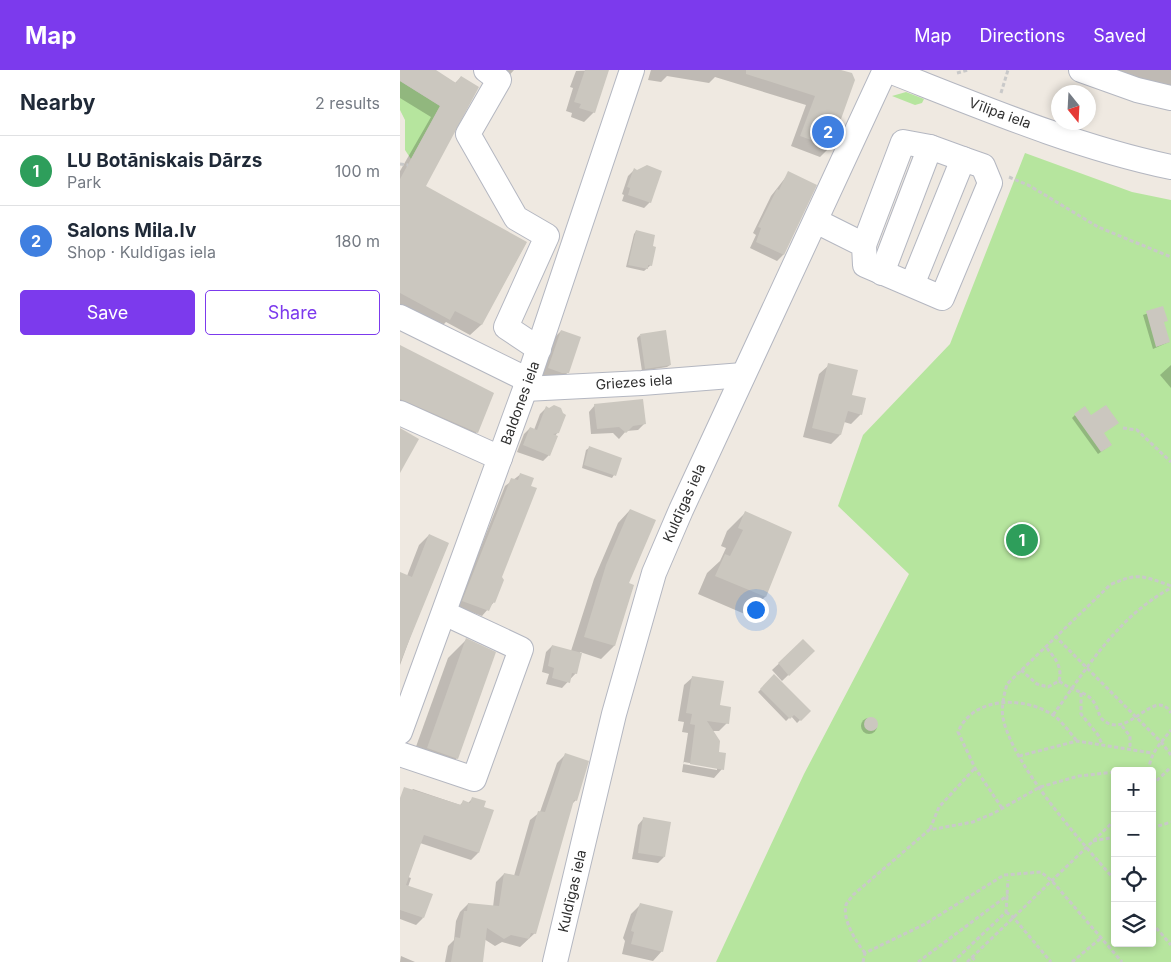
<!DOCTYPE html>
<html lang="en">
<head>
<meta charset="utf-8">
<style>
  :root { --surface:#fff; --page:#f6f6f7; --text:#1f2937; --muted:#747a83; --line:#e0e1e3; --accent:#7c3aed }
  body { margin:0; font-family:Inter,sans-serif; background:var(--page); color:var(--text) }
  .controls { position:absolute; right:15px; bottom:15px; display:grid; overflow:hidden; border-radius:5px; box-shadow:0 2px 8px #0003 }
  .controls button { width:45px; height:45px; display:grid; place-items:center; padding:0; border:0; border-bottom:1px solid var(--line); background:var(--surface); color:var(--text); font:25px sans-serif }
  .compass { position:absolute; left:651px; top:15px; width:45px; height:45px; border-radius:50%; background:var(--surface); box-shadow:0 2px 8px #0003; rotate:162deg }
  .you { position:absolute; left:355px; top:539px; width:18px; height:18px; margin:-12px; border:4px solid #fff; border-radius:50%; background:#1a73e8; box-shadow:0 0 0 8px #1a73e833 }
  .badge { display:grid; place-items:center; width:32px; height:32px; border-radius:50%; background:var(--accent); color:#fff; font-size:16px; font-weight:700 }
  .pin { position:absolute; translate:-50% -50%; border:2px solid #fff; box-shadow:0 1px 5px #0006 }
  .list { margin:0; padding:0; list-style:none }
  h2 { display:flex; justify-content:space-between; align-items:center; height:65px; margin:0; padding:0 20px; font-size:21px }
  h2 small { font-size:16px; font-weight:400; color:var(--muted) }
  .list li { display:grid; grid-template-columns:32px 1fr auto; gap:15px; align-items:center; box-sizing:border-box; height:70px; padding:0 20px; border-top:1px solid var(--line) }
  .list b { display:block; font-size:19px; white-space:nowrap }
  .list p { margin:0; font-size:16px; white-space:nowrap; color:var(--muted) }
  .list em { font-size:16px; font-style:normal; color:var(--muted) }
  .actions { display:flex; gap:10px; padding:15px 20px }
  .actions a { flex:1; padding:11px 0; border:1px solid var(--accent); border-radius:5px; text-align:center; font-size:18px; color:var(--accent) }
  .actions .main { background:var(--accent); color:#fff }
  .icon { flex:none; width:28px; height:28px; fill:none; stroke:currentColor; stroke-width:2; stroke-linecap:round; stroke-linejoin:round }
  .map { position:relative; flex:none; width:771px; height:892px; overflow:hidden }
  header { display:flex; align-items:center; gap:30px; box-sizing:border-box; height:70px; padding:0 25px; background:var(--accent); color:#fff }
  header strong { font-size:24px }
  nav { display:flex; gap:28px; margin-inline-start:auto; font-size:18px }
  main { display:flex }
  aside { flex:1; background:var(--surface) }
  .map>svg:first-child { display:block }
  .green { fill:#b6e59e; fill-rule:evenodd }
  .shadow { fill:#0003; fill-rule:evenodd }
  .building { fill:#cbc7bf }
  .lines { fill:none; stroke-linecap:round; stroke-linejoin:round }
  .minor-casing { stroke:#b4b7c1; stroke-width:26 }
  .path { stroke:#c9c9c9; stroke-width:3; stroke-dasharray:4 2.5; stroke-linecap:butt }
  .minor { stroke:#fff; stroke-width:24 }
  .labels { text-anchor:middle; stroke-width:4; stroke-linejoin:round; paint-order:stroke }
  .street-label { font-size:14px; fill:#2e2e2e; stroke:#fff }
</style>
</head>
<body>
<header>
<strong>Map</strong>
<nav><a>Map</a><a>Directions</a><a>Saved</a></nav>
</header>
<main>
<aside>
<h2>Nearby<small>2 results</small></h2>
<ul class="list">
<li><span class="badge" style="background:#2e9e5b">1</span><div><b>LU Botāniskais Dārzs</b><p>Park</p></div><em>100 m</em></li>
<li><span class="badge" style="background:#3f7fe0">2</span><div><b>Salons Mila.lv</b><p>Shop · Kuldīgas iela</p></div><em>180 m</em></li>
</ul>
<div class="actions"><a class="main">Save</a><a>Share</a></div>
</aside>
<div class="map">
<svg width="771" height="892" viewBox="0 0 771 892">
  <rect width="100%" height="100%" fill="#efe9e1"/>
  <g class="green">
    <polygon points="0,11 40,36 11,89 5,80 5,50 0,40"/>
    <polygon points="506,22 524,29 522,33 515,35 492,26"/>
    <path d="M625,83L732,122L771,130V892H316L404,704L509,504L438,436L463,365L550,274ZM715,701H752V873H715Z"/>
  </g>
  <g class="shadow">
    <polygon points="0,0 34,0 55,13 61,7 24,117 126,173 81,255 70,265 46,252 39,259 0,239 0,101 31,47 0,28"/>
    <polygon points="97,0 114,0 106,9"/>
    <polygon points="208,0 194,42 184,52 171,47 172,43 166,41 173,18 170,17 176,1"/>
    <polygon points="251,0 437,0 454,10 430,77 420,87 391,76 406,35 315,7 309,13 267,6 261,12 248,10"/>
    <polygon points="682,0 771,0 771,28"/>
    <polygon points="234,100 250,132 244,138 222,131 224,125 222,124 228,106"/>
    <polygon points="389,103 415,115 383,185 377,191 350,178 356,165 353,163 371,126"/>
    <polygon points="236,161 251,195 244,201 226,197 234,164"/>
    <polygon points="763,238 766,250 763,253 769,272 753,279 743,245"/>
    <polygon points="161,261 168,302 162,309 155,309 142,305 155,267"/>
    <polygon points="240,265 270,295 267,297 242,301 237,268"/>
    <polygon points="0,276 77,362 68,371 0,341"/>
    <polygon points="429,295 461,344 451,354 444,352 440,365 431,374 403,367 419,304"/>
    <polygon points="771,295 771,318 760,305"/>
    <polygon points="195,335 244,354 238,360 226,361 219,369 213,363 191,364 189,342"/>
    <polygon points="146,338 158,362 155,366 149,385 143,391 117,382 124,364 130,358 134,360 140,344"/>
    <polygon points="675,345 703,364 708,377 698,384 672,348"/>
    <polygon points="189,378 214,405 212,408 182,398 186,380"/>
    <polygon points="121,404 94,532 82,546 57,537 105,416"/>
    <polygon points="230,440 227,514 233,516 214,576 201,589 180,582 176,603 162,618 146,614 149,604 142,602 146,582 152,576 171,581 194,509 218,453"/>
    <polygon points="345,443 391,462 365,527 347,545 298,524 307,503 320,491 326,478 321,476 327,461"/>
    <polygon points="29,465 30,513 0,595 0,503 7,506 19,475"/>
    <polygon points="66,570 57,688 39,706 9,696 48,588"/>
    <polygon points="403,571 413,581 382,611 372,600"/>
    <polygon points="374,606 409,641 397,653 391,646 386,651 358,622"/>
    <path d="M293,607L318,636L327,653L319,661H312L322,699L314,708L282,702L288,663L282,662L284,652L278,651L284,615ZM284,692L317,698V700L283,694Z"/>
    <circle cx="469" cy="656" r="8"/>
    <polygon points="165,685 176,730 172,734 135,863 120,877 102,872 95,876 84,869 81,892 45,892 48,876 54,870 56,851 60,842 68,834 93,837 96,812 104,804 114,806 130,750 140,742 157,693"/>
    <polygon points="13,719 60,735 63,732 68,733 73,728 82,738 78,783 71,790 20,773 8,807 11,808 8,817 23,848 16,855 0,849 0,732"/>
    <polygon points="244,748 264,787 258,793 232,789 238,755"/>
    <polygon points="241,834 262,881 253,891 222,884 225,871 223,868 231,844"/>
    <polygon points="1,886 15,892 0,892"/>
  </g>
  <g class="building">
    <polygon points="0,0 36,0 56,13 61,6 79,17 26,116 127,172 82,255 55,241 50,250 0,223 0,109 40,36 0,11"/>
    <polygon points="185,0 209,0 195,43 179,38 181,34 174,32"/>
    <polygon points="346,0 441,0 452,3 455,10 431,77 400,66 415,26 346,4"/>
    <polygon points="247,95 262,101 251,133 228,125 230,118 227,117 234,98 237,100"/>
    <polygon points="388,101 417,115 384,185 356,172 361,158 358,157 377,119 379,120"/>
    <polygon points="236,160 255,165 253,176 256,177 252,196 248,195 248,199 228,195"/>
    <polygon points="763,236 768,251 764,252 770,272 756,277 746,241"/>
    <polygon points="161,260 181,267 169,303 162,303 148,298"/>
    <polygon points="266,260 271,295 245,299 240,264"/>
    <polygon points="0,275 94,323 78,363 0,329"/>
    <polygon points="428,293 458,300 452,325 466,328 462,345 448,341 441,365 412,358"/>
    <polygon points="243,329 246,354 233,356 226,363 219,357 197,359 194,334"/>
    <polygon points="154,335 161,338 163,343 166,345 159,363 153,364 158,366 150,386 123,375 130,357 137,360 146,336 149,338"/>
    <polygon points="706,335 719,353 704,363 712,375 701,382 674,344 685,336 691,345"/>
    <polygon points="0,358 19,369 0,403"/>
    <polygon points="189,376 222,388 216,406 184,395"/>
    <polygon points="120,403 134,408 131,416 137,418 102,507 104,510 95,533 93,532 89,541 62,531 111,408 118,410"/>
    <polygon points="230,439 256,450 229,513 234,515 215,576 184,567 206,495"/>
    <polygon points="345,441 392,462 366,527 315,506 325,484 330,486 343,460 338,458"/>
    <polygon points="29,464 49,473 0,593 0,502 12,507"/>
    <polygon points="66,568 96,582 58,689 27,678"/>
    <polygon points="403,569 415,581 389,606 378,593"/>
    <polygon points="152,575 182,583 177,604 172,603 170,613 152,608 154,598 148,596"/>
    <polygon points="374,604 411,641 401,651 394,645 390,649 360,619"/>
    <polygon points="292,606 324,611 320,635 331,637 329,654 307,651 320,671 319,682 326,683 324,700 290,694 295,655 290,654 292,644 286,643"/>
    <circle cx="471" cy="654" r="7"/>
    <polygon points="165,683 189,691 177,731 174,730 136,864 131,863 129,869 111,865 104,869 87,858 83,892 51,892 55,867 60,868 64,841 67,841 68,833 99,836 104,803 119,806 138,741 145,742"/>
    <polygon points="4,717 61,735 63,730 70,733 72,727 86,731 84,737 94,740 79,783 24,765 6,815 33,824 24,848 0,840 0,728"/>
    <polygon points="243,747 271,752 265,787 238,783"/>
    <polygon points="240,833 273,841 263,882 231,874 234,862 231,861 232,857"/>
  </g>
  <g class="lines">
    <g class="minor-casing">
      <g id="minor">
        <polyline points="86,0 99,10 68,64 116,148 147,166 106,257 139,279"/>
        <path d="M487,0C579,36 675,77 771,97"/>
        <polyline points="681,0 737,20 771,28"/>
        <path d="M416,151L464,175L465,195C491,206 516,217 542,228L590,113L583,96L563,89L512,215"/>
        <polyline points="464,175 503,72 530,77"/>
        <polyline points="482,203 530,77 563,89"/>
        <polyline points="0,247 128,310"/>
        <polyline points="125,319 242,313 343,305"/>
        <polyline points="0,343 100,388"/>
        <polyline points="0,662 125,319 232,0"/>
        <polyline points="0,684 74,709 121,579 44,543"/>
        <polyline points="155,892 214,644 254,503 281,440 485,0"/>
      </g>
    </g>
    <g class="path">
      <polyline points="557,3 568,0"/>
      <polyline points="601,23 608,0"/>
      <polyline points="0,94 8,95"/>
      <polyline points="609,107 630,116 698,157 771,187"/>
      <polyline points="723,358 737,360 771,392"/>
      <polyline points="655,566 762,673 771,685"/>
      <path d="M621,600L637,614L648,617L659,611C663,596 654,587 645,576"/>
      <path d="M659,611C681,627 692,618 700,647C726,676 754,614 771,643"/>
      <polyline points="681,623 681,644 698,665 702,674"/>
      <path d="M653,645C688,597 717,547 771,518"/>
      <polyline points="722,656 730,666 730,679"/>
      <polyline points="619,686 677,671 752,683"/>
      <path d="M749,701C749,684 761,673 771,660"/>
      <polyline points="752,715 771,697"/>
      <path d="M602,738L575,698L558,662C573,626 624,626 653,645C662,651 670,663 677,671"/>
      <polyline points="752,758 771,752"/>
      <polyline points="530,759 539,737 575,698"/>
      <polyline points="693,771 715,767"/>
      <path d="M715,810C682,773 613,696 603,648C601,637 604,625 607,614L710,515C737,502 744,506 771,516"/>
      <polyline points="606,842 613,847 651,892"/>
      <polyline points="752,853 771,875"/>
      <path d="M465,883C457,873 442,850 446,835C447,832 451,828 453,825L529,760L573,752L594,743L640,717L679,706L715,702"/>
      <polyline points="572,887 576,892"/>
      <polyline points="463,892 465,883 525,854 604,805 641,802 652,811 722,892"/>
      <polyline points="518,892 608,825"/>
      <polyline points="553,892 606,842 608,810"/>
      <polyline points="567,892 715,750"/>
      <polyline points="672,892 701,868"/>
    </g>
    <use href="#minor" class="minor"/>
  </g>
  <g class="labels">
    <g class="street-label">
      <text transform="translate(600 43) rotate(20)" y="5">Vīlipa iela</text>
      <text transform="translate(234 312) rotate(-4)" y="5">Griezes iela</text>
      <text transform="translate(120 333) rotate(-70)" y="5">Baldones iela</text>
      <text transform="translate(284 433) rotate(-66)" y="5">Kuldīgas iela</text>
      <text transform="translate(172 821) rotate(-77)" y="5">Kuldīgas iela</text>
    </g>
  </g>
</svg>
<div class="controls">
<button>+</button>
<button>−</button>
<button><svg class="icon" aria-label="locate" viewBox="0 0 24 24"><circle cx="12" cy="12" r="6"/><path d="M12 2v4M12 18v4M2 12h4M18 12h4"/></svg></button>
<button><svg class="icon" aria-label="layers" viewBox="0 0 24 24"><path d="M12 4l9 5-9 5-9-5zM3 14l9 5 9-5"/></svg></button>
</div>
<svg class="compass" viewBox="-18 -18 36 36"><path d="M0-13l5 13h-10z" fill="#e53935"/><path d="M0 13l5-13h-10z" fill="#747a83"/></svg>
<div class="you"></div>
<div class="pin badge" style="left:622px;top:470px;background:#2e9e5b">1</div>
<div class="pin badge" style="left:428px;top:62px;background:#3f7fe0">2</div>
</div>
</main>
</body>
</html>
